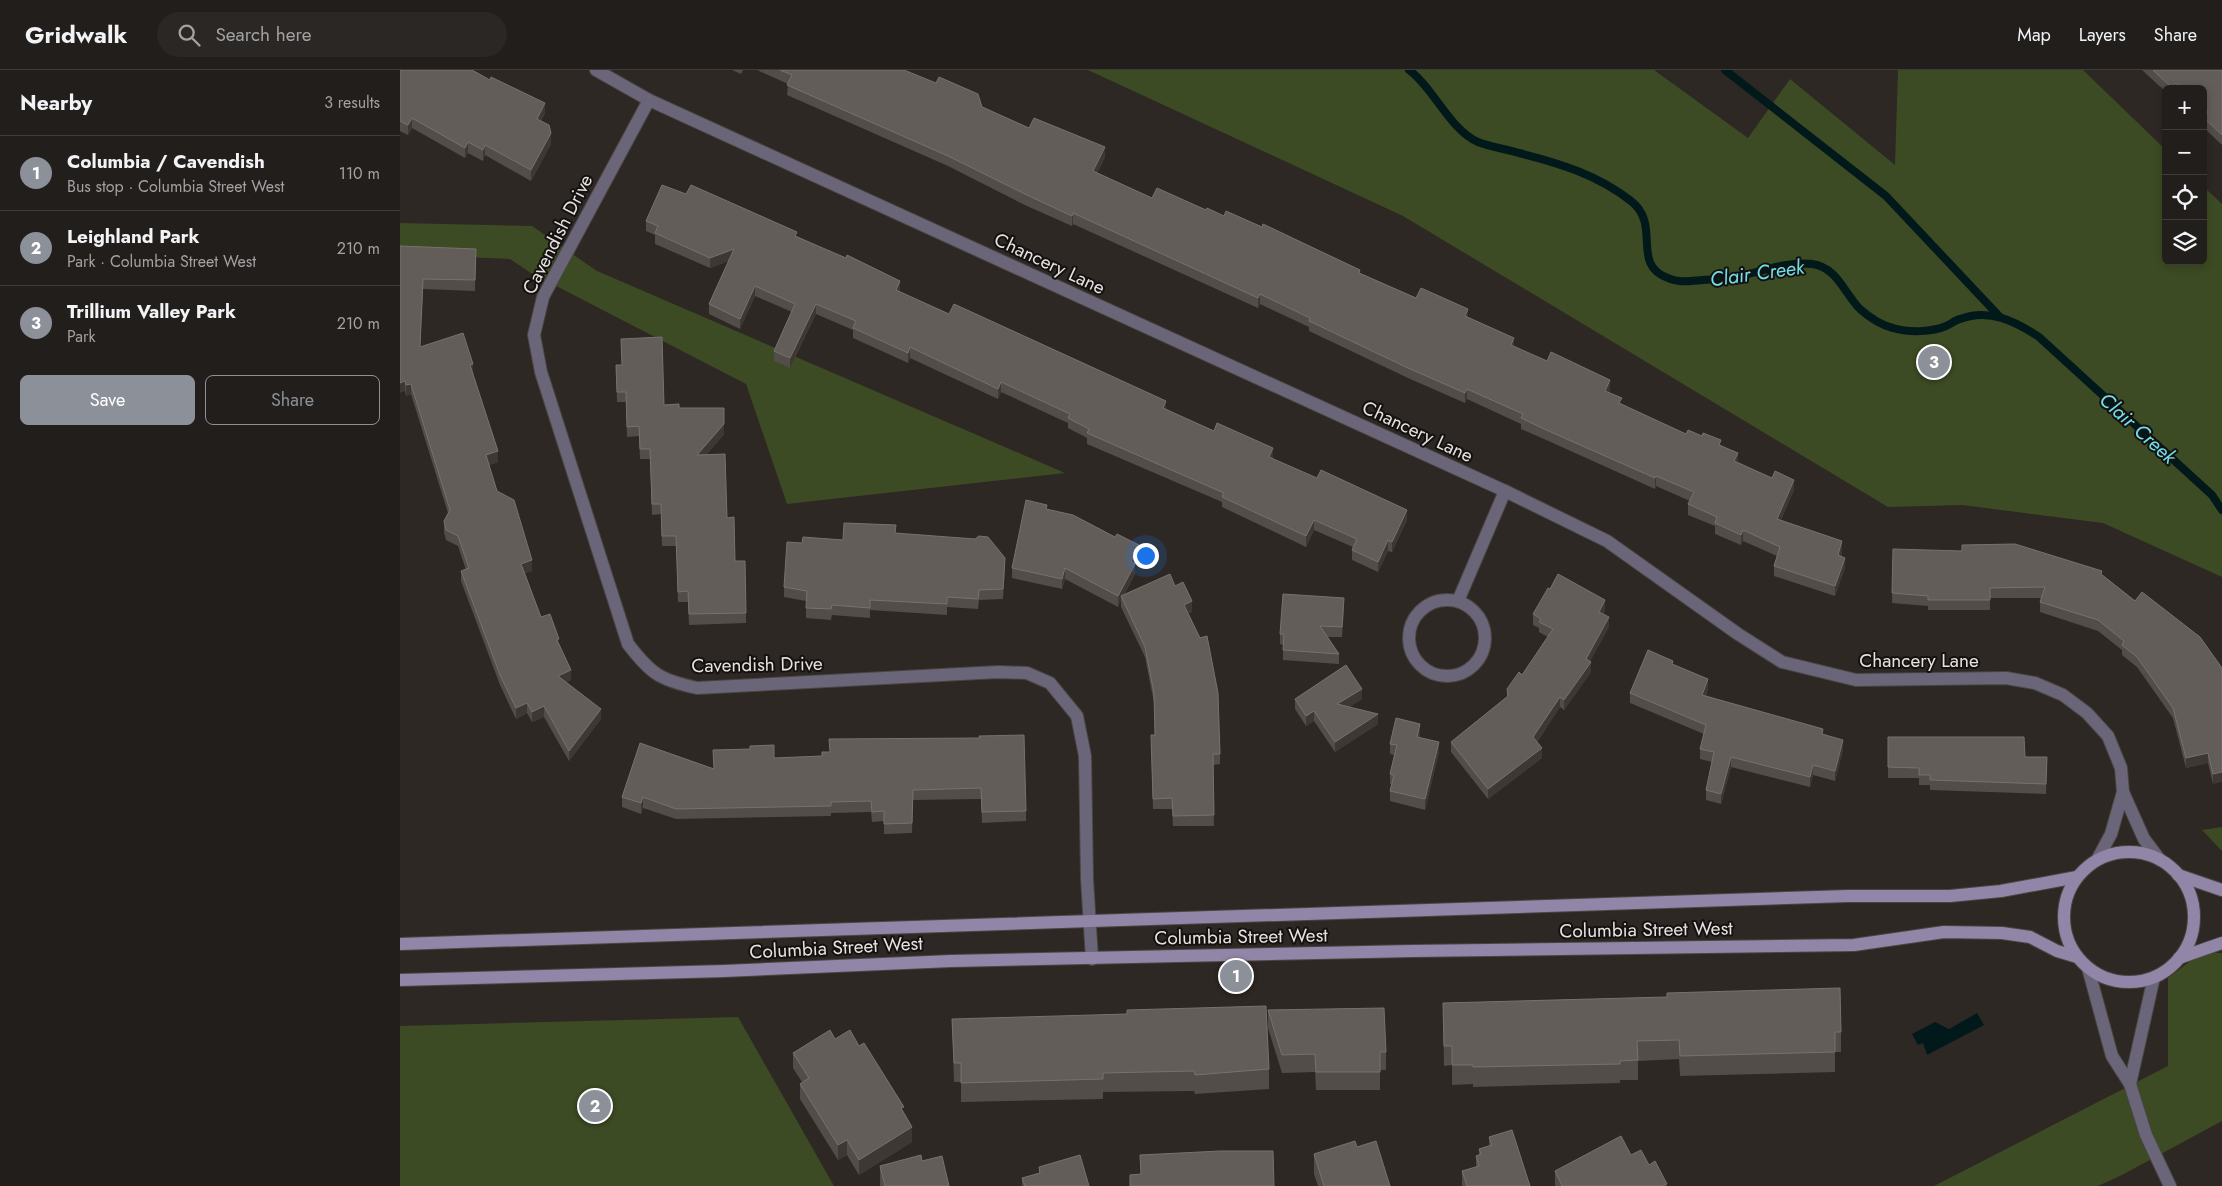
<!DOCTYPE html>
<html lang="en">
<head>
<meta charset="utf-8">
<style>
  :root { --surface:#221e1b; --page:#2a2724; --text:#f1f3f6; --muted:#a2a2a3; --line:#3f3c3a; --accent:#8c9099 }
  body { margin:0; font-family:Jost,sans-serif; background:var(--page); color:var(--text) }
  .controls { position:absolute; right:15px; top:15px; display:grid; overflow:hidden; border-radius:8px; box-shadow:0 2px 8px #0003 }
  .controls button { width:45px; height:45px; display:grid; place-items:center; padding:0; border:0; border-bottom:1px solid var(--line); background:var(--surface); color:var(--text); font:25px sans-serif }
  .you { position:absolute; left:745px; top:485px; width:18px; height:18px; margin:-12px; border:4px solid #fff; border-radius:50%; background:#1a73e8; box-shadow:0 0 0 8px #1a73e833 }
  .badge { display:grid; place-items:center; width:32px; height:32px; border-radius:50%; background:var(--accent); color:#fff; font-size:16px; font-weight:700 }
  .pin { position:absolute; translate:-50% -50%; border:2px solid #fff; box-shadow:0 1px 5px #0006 }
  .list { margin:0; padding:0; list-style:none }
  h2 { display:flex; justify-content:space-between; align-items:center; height:65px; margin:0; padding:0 20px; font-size:21px }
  h2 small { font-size:16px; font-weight:400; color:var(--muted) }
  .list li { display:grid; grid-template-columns:32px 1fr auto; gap:15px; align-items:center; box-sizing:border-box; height:75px; padding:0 20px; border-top:1px solid var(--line) }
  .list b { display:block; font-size:19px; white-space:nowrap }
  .list p { margin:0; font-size:16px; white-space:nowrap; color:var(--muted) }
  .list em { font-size:16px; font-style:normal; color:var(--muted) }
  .actions { display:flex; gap:10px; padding:15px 20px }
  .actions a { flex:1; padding:11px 0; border:1px solid var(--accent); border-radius:8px; text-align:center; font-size:18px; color:var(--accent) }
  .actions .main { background:var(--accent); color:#fff }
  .icon { flex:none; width:28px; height:28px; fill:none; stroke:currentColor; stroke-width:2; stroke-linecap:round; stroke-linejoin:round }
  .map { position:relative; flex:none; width:1822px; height:1116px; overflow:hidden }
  header { display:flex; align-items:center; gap:30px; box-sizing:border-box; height:70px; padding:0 25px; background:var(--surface); border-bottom:1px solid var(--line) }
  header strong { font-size:24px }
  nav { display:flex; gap:28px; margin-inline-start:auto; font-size:18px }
  .search { width:350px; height:45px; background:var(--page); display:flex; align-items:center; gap:12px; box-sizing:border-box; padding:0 18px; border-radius:28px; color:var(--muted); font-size:19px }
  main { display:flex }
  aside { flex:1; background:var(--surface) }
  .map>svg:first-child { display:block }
  .green { fill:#3c4b23 }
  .water { fill:#02191b }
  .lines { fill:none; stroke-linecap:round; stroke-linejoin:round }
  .stream { stroke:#02191b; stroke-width:8 }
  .minor-casing { stroke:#4a4642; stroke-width:14 }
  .secondary-casing { stroke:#4a4642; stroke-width:14 }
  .minor { stroke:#6b657a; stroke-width:12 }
  .secondary { stroke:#9186a7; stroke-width:12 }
  .wall { fill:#524d49 }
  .shaded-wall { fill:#3d3834 }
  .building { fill:#625d59; stroke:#76726e }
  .labels { text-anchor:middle; stroke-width:4; stroke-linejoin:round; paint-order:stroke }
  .street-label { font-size:19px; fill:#e5e2df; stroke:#141110 }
  .water-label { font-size:20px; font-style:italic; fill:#6fe1eb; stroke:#141110 }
</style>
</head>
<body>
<header>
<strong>Gridwalk</strong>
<div class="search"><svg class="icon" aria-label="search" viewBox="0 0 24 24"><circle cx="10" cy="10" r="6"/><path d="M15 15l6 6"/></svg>Search here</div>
<nav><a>Map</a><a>Layers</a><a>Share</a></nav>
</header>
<main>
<aside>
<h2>Nearby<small>3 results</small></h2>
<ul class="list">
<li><span class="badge">1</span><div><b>Columbia / Cavendish</b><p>Bus stop · Columbia Street West</p></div><em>110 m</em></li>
<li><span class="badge">2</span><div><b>Leighland Park</b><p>Park · Columbia Street West</p></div><em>210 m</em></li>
<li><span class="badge">3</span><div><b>Trillium Valley Park</b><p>Park</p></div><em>210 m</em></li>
</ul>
<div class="actions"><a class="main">Save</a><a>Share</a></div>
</aside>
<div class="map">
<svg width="1822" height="1116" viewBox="0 0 1822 1116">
  <rect width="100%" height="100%" fill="#2d2824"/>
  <g class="green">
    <polygon points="688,0 1254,0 1348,68 1390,9 1495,95 1498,0 1683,0 1766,80 1766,191 1803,191 1803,116 1822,134 1822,507 1703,453 1562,435 1488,437 1003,146"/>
    <polygon points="0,153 132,156 197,201 665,403 387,434 346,314 131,203 110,189 0,184"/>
    <polygon points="1822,757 1822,781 1802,760"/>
    <polygon points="1801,883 1822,883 1822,1051 1722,1105 1698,1116 1534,1116 1768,996 1768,908"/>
    <polygon points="338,947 434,1116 0,1116 0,956"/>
  </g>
  <polygon class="water" points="1577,943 1584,955 1527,985 1523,973 1518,975 1512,964 1535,952 1549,959"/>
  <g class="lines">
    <g class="stream">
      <path d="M1009,0C1033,17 1050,60 1078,72C1090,77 1106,79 1119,83C1159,93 1198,105 1231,131C1262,155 1230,194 1268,208C1278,213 1290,211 1302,210C1313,209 1325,209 1336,207C1361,202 1386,191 1412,194C1437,197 1444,223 1460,239C1470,248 1481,255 1493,258C1509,263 1532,262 1546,256C1551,254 1555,250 1560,249C1589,238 1615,251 1639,267L1812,425L1822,440"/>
      <polyline points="1325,0 1486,126 1599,246"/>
    </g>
    <g class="minor-casing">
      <g id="minor">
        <polyline points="196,0 249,30 1105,421 1207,471 1338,564 1382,592 1456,610 1606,608 1635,613 1663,625 1687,643 1708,666 1721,698 1723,722 1744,769 1760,790"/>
        <path d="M249,30L143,227L134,265L141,302L228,574C251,604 260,610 297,618L598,602L627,603L650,613L677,646L685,686L687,809L692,889"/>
        <circle cx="1047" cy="568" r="38"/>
        <polyline points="1058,531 1105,421"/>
        <polyline points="1697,790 1711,764 1723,722"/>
        <polyline points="1688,898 1712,986 1730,1014 1746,1065 1770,1116"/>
        <polyline points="1730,1014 1754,907"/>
      </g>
    </g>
    <g class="secondary-casing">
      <g id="secondary">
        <circle cx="1729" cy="847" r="65"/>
        <polyline points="1778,805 1822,820"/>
        <polyline points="0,874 1448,826 1550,826 1601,821 1677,807"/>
        <polyline points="1779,888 1822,873"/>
        <polyline points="0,910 324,901 551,891 1012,881 1454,875 1544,862 1602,863 1630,867 1657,881 1677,887"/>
      </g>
    </g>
    <use href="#minor" class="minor"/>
    <use href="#secondary" class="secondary"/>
  </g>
  <g class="wall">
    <polygon points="0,0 145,43 141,51 151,74 131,111 85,85 83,91 68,83 65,88 12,58 8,65 0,61"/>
    <polygon points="332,0 343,0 341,4"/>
    <polygon points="357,0 504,0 629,58 705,87 697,103 752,128 806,140 960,203 1016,228 1068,248 1114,277 1210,321 1209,322 1222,335 1286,364 1321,375 1338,392 1394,420 1381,450 1442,481 1441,486 1445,498 1435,526 1374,506 1374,496 1377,486 1343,471 1341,475 1315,464 1315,456 1288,445 1288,434 1290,431 1256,416 1255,419 1144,369 1121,359 1121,354 1067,329 1065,333 1008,308 909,261 909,257 860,234 858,238 673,154 672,156 627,136 548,96 387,25 388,14"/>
    <polygon points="1742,0 1822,0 1822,75 1804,58 1804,49 1803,48 1803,19 1766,19 1766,22"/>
    <polygon points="246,151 397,166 500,221 499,222 766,340 1007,450 992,482 988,481 978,502 952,490 952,480 953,477 914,460 906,477 822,437 822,432 687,374 687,368 668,358 668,353 601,322 598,329 510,288 508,293 495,287 453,268 453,260 416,244 390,298 374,291 374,281 392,242 355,226 340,259 309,244 309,234 329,191 310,198 255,174 255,165 246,161"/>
    <polygon points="0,176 76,179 75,221 23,219 20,277 73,304 98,392 89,395 97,421 132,501 125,503 141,547 159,575 171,610 166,612 201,649 169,691 144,647 132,652 127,643 116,649 100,615 61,511 61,501 66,500 58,476 46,470 44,462 44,451 48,443 11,324 6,326 5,321"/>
    <polygon points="221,269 264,335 279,338 324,364 306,385 327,448 335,491 346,543 346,553 289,555 288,532 278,532 276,476 262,476 261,444 252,445 250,389 240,389 239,366 227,367 226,332 217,332 216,295 222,295"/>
    <polygon points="647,439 739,486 735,494 735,504 724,525 775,516 792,542 788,543 820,684 820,694 813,695 814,756 773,756 772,739 753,739 751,675 755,665 754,633 745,587 721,537 721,530 718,537 665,509 662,519 612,508 612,498"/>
    <polygon points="496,463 605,498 603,529 579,530 578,539 547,537 547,545 470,540 470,548 432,545 431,550 406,548 406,531 384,527 384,517 402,473 443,470"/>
    <polygon points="1493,479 1702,505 1822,598 1813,714 1808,693 1786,698 1773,648 1737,597 1722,585 1722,580 1698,561 1640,542 1640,532 1642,528 1590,528 1590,540 1528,540 1528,536 1492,533"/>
    <polygon points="944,538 942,567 927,567 939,584 939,594 883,590 883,575 880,574 880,564"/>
    <polygon points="1205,541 1203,544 1209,557 1190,591 1191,602 1164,640 1160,637 1137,672 1142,688 1088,729 1051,682 1051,672 1107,627 1107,619 1122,605 1148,567 1139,562 1139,558 1133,555 1133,544"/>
    <polygon points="1273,594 1308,619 1306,626 1423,664 1443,680 1435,711 1413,705 1410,717 1331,697 1321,734 1306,730 1306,720 1312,692 1300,689 1300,679 1304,664 1230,633 1230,623"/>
    <polygon points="895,629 962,629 949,637 978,654 935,682 914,651 906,656 895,639"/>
    <polygon points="1020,664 1020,668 1039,682 1025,740 990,731 990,721 992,714 990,714 990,704 994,685 990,684 990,674"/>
    <polygon points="1488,667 1625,687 1647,687 1646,724 1530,720 1530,715 1519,715 1519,708 1488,708"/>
    <polygon points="580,668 626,741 626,751 582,753 581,729 513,730 512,763 484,764 484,751 472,752 471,742 431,743 431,746 276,749 243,738 241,744 222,737 222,727 314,699 374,688 422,686 430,682"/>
    <polygon points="1043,933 1441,962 1441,982 1435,982 1435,1002 1280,1006 1279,989 1238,991 1238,1010 1220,1010 1220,1013 1073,1017 1073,1014 1052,1015 1052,995 1044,996"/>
    <polygon points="868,940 986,982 986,1000 980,1000 980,1020 916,1020 915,1002 882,1003 868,958"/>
    <polygon points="552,949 869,999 869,1019 795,1024 794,1021 703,1022 703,1029 561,1032 561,1012 554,1012"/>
    <polygon points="435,969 459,976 504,1043 512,1072 459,1105 447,1085 438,1090 400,1029 400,1014 402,1012 393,998 393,983"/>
    <polygon points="1089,1067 1130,1116 1062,1116 1062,1101 1076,1097 1076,1086 1079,1085 1079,1079 1089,1076"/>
    <polygon points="957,1077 990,1116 918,1116 914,1104 914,1084"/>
    <polygon points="1231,1085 1249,1095 1267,1116 1155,1116 1155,1101"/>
    <polygon points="522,1091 549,1116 480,1116 480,1096"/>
    <polygon points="639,1097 689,1116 622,1116 622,1108 639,1104"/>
  </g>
  <g class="shaded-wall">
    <polygon points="1776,13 1776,19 1772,19 1772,18"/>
    <polygon points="145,33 145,43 137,59 137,49"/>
    <polygon points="12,48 12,58 8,65 8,55"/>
    <polygon points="151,63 151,74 131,111 131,100"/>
    <polygon points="68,72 68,83 65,88 65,78"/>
    <polygon points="85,75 85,85 83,91 83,80"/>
    <polygon points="705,77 705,87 693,111 693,101"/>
    <polygon points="673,143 673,154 672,156 672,146"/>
    <polygon points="334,179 334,189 310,198 310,188"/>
    <polygon points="500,211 500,221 496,230 496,220"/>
    <polygon points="355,216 355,226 340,259 340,249"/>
    <polygon points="860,224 860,234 858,238 858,228"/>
    <polygon points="416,234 416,244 390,298 390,288"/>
    <polygon points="1068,239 1068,249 1065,246"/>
    <polygon points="1114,268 1114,279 1111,275"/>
    <polygon points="510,277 510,288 508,293 508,283"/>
    <polygon points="73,294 73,304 70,295"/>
    <polygon points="1210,310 1210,321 1205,331 1205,321"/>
    <polygon points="5,311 5,321 0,323 0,313"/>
    <polygon points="601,312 601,322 598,329 598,319"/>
    <polygon points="11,314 11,324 6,326 6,315"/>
    <polygon points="1067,319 1067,329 1065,333 1065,323"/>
    <polygon points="766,331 766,341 763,338"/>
    <polygon points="324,354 324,364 297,395 297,385"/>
    <polygon points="873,378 873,389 869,387"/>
    <polygon points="98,381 98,392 86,396 86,385"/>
    <polygon points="1338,383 1338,393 1334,391"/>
    <polygon points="1256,406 1256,416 1255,419 1255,408"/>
    <polygon points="1394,410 1394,420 1377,459 1377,449"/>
    <polygon points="1007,440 1007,450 992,482 992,472"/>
    <polygon points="914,450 914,460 906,477 906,466"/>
    <polygon points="1343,460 1343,471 1341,475 1341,465"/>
    <polygon points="988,470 988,481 978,502 978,492"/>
    <polygon points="1442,471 1442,481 1438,495 1438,485"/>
    <polygon points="739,475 739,486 731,502 731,491"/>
    <polygon points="605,488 605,498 603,529 603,519"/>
    <polygon points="1445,488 1445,498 1435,526 1435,516"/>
    <polygon points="132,490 132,501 121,504 121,494"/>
    <polygon points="735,494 735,504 722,528 721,526 721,530 718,537 718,526"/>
    <polygon points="665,498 665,509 662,519 662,509"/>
    <polygon points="944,528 944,538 942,567 942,557"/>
    <polygon points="1205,530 1205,541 1199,552 1199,542"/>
    <polygon points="792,531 792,542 784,545 784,535"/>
    <polygon points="1209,547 1209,557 1186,599 1191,592 1191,602 1164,640 1164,630"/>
    <polygon points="171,600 171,610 158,616 158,606"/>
    <polygon points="1308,609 1308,619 1302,635 1302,625"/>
    <polygon points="962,619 962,629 937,645 937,634"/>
    <polygon points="1160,627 1160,637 1133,677 1133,667"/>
    <polygon points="127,633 127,643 116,649 116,638"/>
    <polygon points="144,636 144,647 132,652 132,642"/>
    <polygon points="201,639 201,649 169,691 169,681"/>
    <polygon points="914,641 914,651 906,656 906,646"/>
    <polygon points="978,644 978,654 935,682 935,672"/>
    <polygon points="1020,654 1020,664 1017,677 1017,667"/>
    <polygon points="1443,670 1443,680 1435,711 1435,701"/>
    <polygon points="1039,672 1039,682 1025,740 1025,729"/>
    <polygon points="1142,678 1142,688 1088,729 1088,719"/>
    <polygon points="1808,683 1808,693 1786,698 1786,688"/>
    <polygon points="1331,687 1331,697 1321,734 1321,724"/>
    <polygon points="1413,695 1413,705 1410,717 1410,707"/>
    <polygon points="1822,702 1822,712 1813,714 1813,704"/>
    <polygon points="243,727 243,738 241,744 241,733"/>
    <polygon points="512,1057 512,1072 459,1105 459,1090"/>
    <polygon points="447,1070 447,1085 438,1090 438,1075"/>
  </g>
  <g class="building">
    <polygon points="0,0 72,0 90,10 91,7 145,33 137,49 149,55 151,63 131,100 85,75 83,80 68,72 65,78 12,48 8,55 0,51"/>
    <polygon points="380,0 504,0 536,13 539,7 578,24 582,37 629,58 634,48 705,77 693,101 752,128 757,118 806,140 807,138 824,146 826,141 862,157 863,154 960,200 959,203 1016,228 1021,218 1068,239 1065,246 1114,268 1111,275 1147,291 1151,282 1210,310 1205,321 1222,328 1219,333 1286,364 1288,360 1302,366 1303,363 1321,370 1319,375 1338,383 1334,391 1372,408 1375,401 1394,410 1377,449 1442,471 1438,485 1445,488 1435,516 1374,496 1380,477 1343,460 1341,465 1315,453 1317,447 1288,434 1294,422 1256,406 1255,408 1144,359 1121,348 1123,344 1067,319 1065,323 1008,298 909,251 910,248 860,224 858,228 673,143 672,146 627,125 548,86 387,15 392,5"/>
    <polygon points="1753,0 1822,0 1822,65 1804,48 1808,42 1803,38 1803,19 1782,19 1776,13 1772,18"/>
    <polygon points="262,115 286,124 291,115 397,162 395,166 446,188 447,185 500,211 496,220 549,244 554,234 766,331 763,338 814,361 817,353 873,378 869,387 917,408 921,400 1007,440 992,472 988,470 978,492 952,480 957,469 914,450 906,466 822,427 824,423 687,363 689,359 668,348 670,344 601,312 598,319 510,277 508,283 495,277 453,258 456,251 416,234 390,288 374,281 395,234 355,216 340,249 309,234 334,179 310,188 255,163 258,156 246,151"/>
    <polygon points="0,176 76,179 75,210 23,209 20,277 63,263 73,294 70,295 98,381 86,385 97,421 114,430 132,490 121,494 141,547 150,544 159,569 157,570 171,600 158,606 201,639 169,681 144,636 132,642 127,633 116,638 100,605 61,501 69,498 58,466 46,460 44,451 50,440 11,314 6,315 5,311 0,313"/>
    <polygon points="262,267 264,335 279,334 279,338 324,338 324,354 297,385 325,384 327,448 334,447 335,491 345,491 346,543 289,544 288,521 278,522 276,466 262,466 261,434 252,434 250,379 240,379 239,356 227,357 226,322 217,322 216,295 222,295 221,269"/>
    <polygon points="626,430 647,435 646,439 673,445 715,467 717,464 739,475 731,491 735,494 718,526 665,498 662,509 612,498"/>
    <polygon points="444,453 496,455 495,463 575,469 579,466 588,467 605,488 603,519 579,520 578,529 547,527 547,534 470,530 470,538 432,535 431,539 406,538 407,521 384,517 387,472 402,473 403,467 443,470"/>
    <polygon points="1615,474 1702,501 1701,504 1735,531 1742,522 1800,567 1822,598 1822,702 1813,704 1808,683 1786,688 1773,638 1737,587 1722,575 1724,571 1698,550 1640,532 1645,517 1590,518 1590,530 1528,530 1528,526 1492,523 1493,479 1562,481 1562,475"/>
    <polygon points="770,504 775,516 783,512 792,531 784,535 800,568 807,566 818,623 820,684 813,684 814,745 773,746 772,728 753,729 751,665 755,665 754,623 745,577 721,526"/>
    <polygon points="1158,504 1205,530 1199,542 1209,547 1186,589 1191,592 1164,630 1160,627 1133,667 1142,678 1088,719 1051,672 1108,626 1107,619 1119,602 1122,605 1153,559 1139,552 1141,549 1133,544 1148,518 1150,519"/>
    <polygon points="883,524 944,528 942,557 920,556 939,584 883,580 884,564 880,564"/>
    <polygon points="1248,580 1273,591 1272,594 1308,609 1302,625 1423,659 1422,664 1443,670 1435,701 1413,695 1410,707 1331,687 1321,724 1306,720 1314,682 1300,679 1306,655 1230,623"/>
    <polygon points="946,595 962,619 937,634 978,644 935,672 914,641 906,646 895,629"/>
    <polygon points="996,648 1020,654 1017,667 1039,672 1025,729 990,721 994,705 990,704 997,675 990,674"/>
    <polygon points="624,665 626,741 582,742 581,718 513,720 512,753 484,754 484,741 472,742 471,731 431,732 431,736 276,739 243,727 241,733 222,727 240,673 314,699 313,680 350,679 350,676 374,675 374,688 422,686 422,682 430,682 429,669 580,668 579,666"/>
    <polygon points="1488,667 1624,667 1625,687 1647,687 1646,714 1530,710 1530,705 1519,705 1519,698 1488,697"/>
    <polygon points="1440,918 1441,962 1435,962 1435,982 1280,986 1279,970 1237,971 1238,990 1220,991 1220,994 1073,997 1073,995 1052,995 1052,976 1044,976 1043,933 1267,927 1267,923"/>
    <polygon points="866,936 869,999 795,1005 794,1001 703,1003 703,1009 561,1013 561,993 554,993 552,949 727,944 727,940"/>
    <polygon points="984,938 986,982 980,982 980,1002 916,1002 915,984 882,985 868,940"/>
    <polygon points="430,960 435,969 450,960 459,976 464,973 504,1037 501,1038 512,1057 459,1090 447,1070 438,1075 400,1014 409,1008 393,983"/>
    <polygon points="1112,1060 1130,1116 1067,1116 1062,1101 1079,1096 1076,1086 1081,1084 1079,1079 1092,1075 1089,1067"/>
    <polygon points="1221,1066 1231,1085 1241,1080 1249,1095 1255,1091 1267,1114 1262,1116 1162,1116 1155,1101"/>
    <polygon points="955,1071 957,1077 976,1071 990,1116 924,1116 914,1084"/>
    <polygon points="820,1081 873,1081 874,1116 730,1116 730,1105 741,1104 740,1085"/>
    <polygon points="521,1085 522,1091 542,1086 549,1116 485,1116 480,1096"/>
    <polygon points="680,1085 689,1116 625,1116 622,1108 640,1103 639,1097"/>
  </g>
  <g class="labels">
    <g class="street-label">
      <text transform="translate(157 164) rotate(-63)" y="7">Cavendish Drive</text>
      <text transform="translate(650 193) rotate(25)" y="7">Chancery Lane</text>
      <text transform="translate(1018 361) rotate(25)" y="7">Chancery Lane</text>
      <text x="1519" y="597">Chancery Lane</text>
      <text transform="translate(357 594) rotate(-1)" y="7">Cavendish Drive</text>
      <text transform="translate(1246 859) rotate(-1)" y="7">Columbia Street West</text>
      <text transform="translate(841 866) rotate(-1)" y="7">Columbia Street West</text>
      <text transform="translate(436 877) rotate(-3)" y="7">Columbia Street West</text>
    </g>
    <g class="water-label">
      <text transform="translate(1357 203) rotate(-8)" y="7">Clair Creek</text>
      <text transform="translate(1738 358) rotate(42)" y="7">Clair Creek</text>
    </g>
  </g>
</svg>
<div class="controls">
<button>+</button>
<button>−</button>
<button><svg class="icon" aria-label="locate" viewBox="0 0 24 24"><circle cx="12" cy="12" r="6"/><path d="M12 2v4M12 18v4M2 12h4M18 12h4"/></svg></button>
<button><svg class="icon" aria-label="layers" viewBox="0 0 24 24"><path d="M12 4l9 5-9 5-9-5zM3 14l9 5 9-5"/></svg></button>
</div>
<div class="you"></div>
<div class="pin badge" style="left:836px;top:906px">1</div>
<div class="pin badge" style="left:195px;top:1036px">2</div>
<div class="pin badge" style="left:1534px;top:292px">3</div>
</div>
</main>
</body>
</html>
